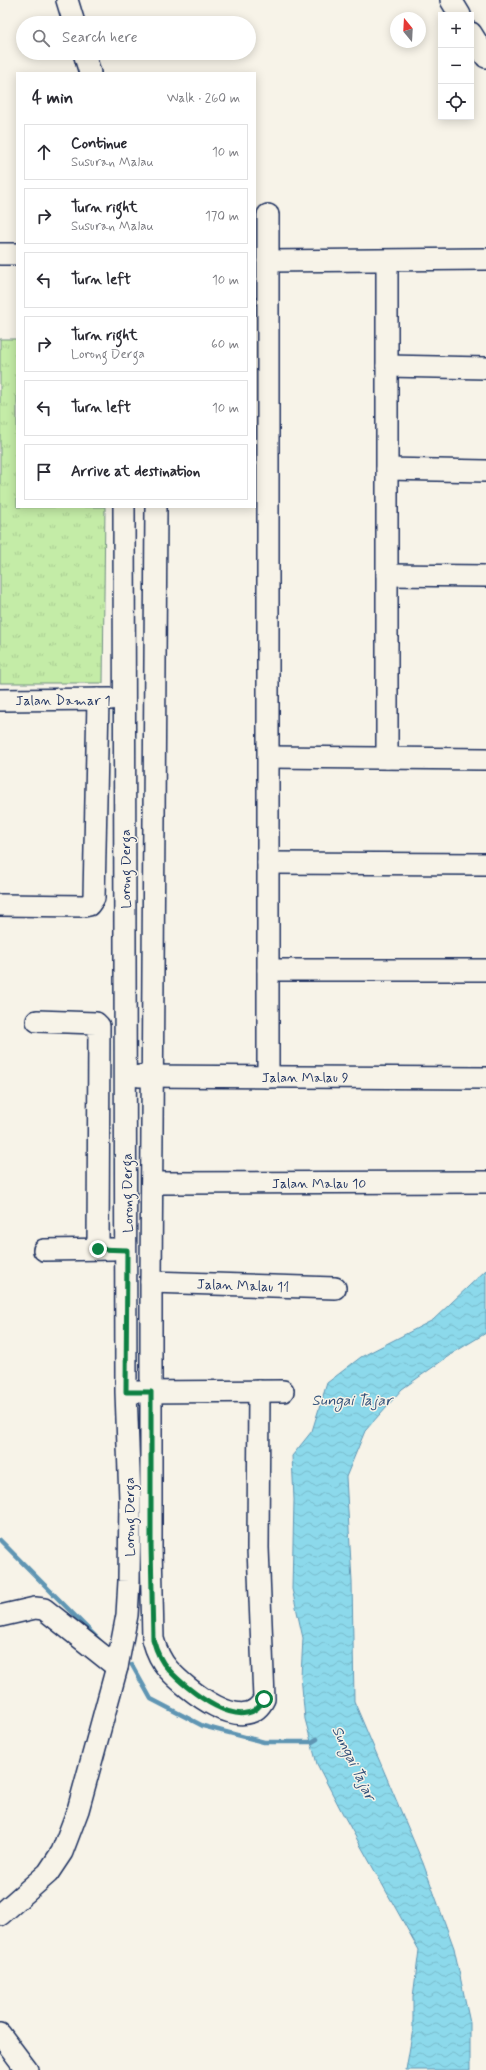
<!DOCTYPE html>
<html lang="en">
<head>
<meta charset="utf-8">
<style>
  :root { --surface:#fff; --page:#f2f2f3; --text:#2b2b33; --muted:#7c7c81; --line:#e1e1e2 }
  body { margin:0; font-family:Mynerve,sans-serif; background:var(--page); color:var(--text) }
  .controls { position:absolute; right:12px; top:12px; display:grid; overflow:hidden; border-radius:0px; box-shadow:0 2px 10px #0003 }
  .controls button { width:36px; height:36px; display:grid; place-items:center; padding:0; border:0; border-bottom:1px solid var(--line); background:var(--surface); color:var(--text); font:20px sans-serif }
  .compass { position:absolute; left:390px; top:12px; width:36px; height:36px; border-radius:50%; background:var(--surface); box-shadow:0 2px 10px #0003; rotate:342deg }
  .stop { position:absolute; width:12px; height:12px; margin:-9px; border:3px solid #0b8043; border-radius:50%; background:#fff }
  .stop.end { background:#0b8043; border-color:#fff; box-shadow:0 1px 4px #0008 }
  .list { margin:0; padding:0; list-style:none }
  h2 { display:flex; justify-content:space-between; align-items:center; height:52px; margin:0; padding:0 16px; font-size:17px }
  h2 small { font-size:13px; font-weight:400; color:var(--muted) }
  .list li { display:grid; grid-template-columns:26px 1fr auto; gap:12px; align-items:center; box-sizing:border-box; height:56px; margin:0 8px 8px; padding:0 8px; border:1px solid var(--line); border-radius:0px }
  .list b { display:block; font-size:15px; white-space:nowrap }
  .list p { margin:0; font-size:13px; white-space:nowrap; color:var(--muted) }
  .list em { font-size:13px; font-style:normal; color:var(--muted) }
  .icon { flex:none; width:22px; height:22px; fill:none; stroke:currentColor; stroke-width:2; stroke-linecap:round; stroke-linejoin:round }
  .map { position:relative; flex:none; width:486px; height:2070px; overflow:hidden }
  .search { position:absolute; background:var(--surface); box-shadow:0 2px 10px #0003; left:16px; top:16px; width:240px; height:44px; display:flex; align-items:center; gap:10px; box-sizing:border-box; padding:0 14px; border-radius:22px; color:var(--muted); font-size:15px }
  .panel { position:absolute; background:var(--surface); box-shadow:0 2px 10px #0003; left:16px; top:72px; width:240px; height:436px; border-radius:0px }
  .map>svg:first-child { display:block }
  .park { fill:url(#park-tufts); stroke:#708e82 }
  .water { fill:url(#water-waves); stroke:#5f95b3 }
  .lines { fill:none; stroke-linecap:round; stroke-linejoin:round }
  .stream { stroke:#5f95b3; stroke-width:4.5 }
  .minor-casing { stroke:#1b2f5e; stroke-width:24 }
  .minor { stroke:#f7f3e8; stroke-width:21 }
  .route { stroke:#0b8043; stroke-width:5 }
  .labels { text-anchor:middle; stroke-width:3; stroke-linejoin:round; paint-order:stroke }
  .street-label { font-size:14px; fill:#1b2f5e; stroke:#f7f3e8 }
  .water-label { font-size:15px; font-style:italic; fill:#32517a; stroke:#f7f3e8 }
</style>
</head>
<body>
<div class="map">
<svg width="486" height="2070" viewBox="0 0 486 2070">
  <defs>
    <pattern id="park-tufts" width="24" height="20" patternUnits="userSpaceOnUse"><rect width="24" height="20" fill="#c4eca7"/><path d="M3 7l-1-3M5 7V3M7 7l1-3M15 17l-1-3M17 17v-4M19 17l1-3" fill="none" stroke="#a8cb92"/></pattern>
    <pattern id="water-waves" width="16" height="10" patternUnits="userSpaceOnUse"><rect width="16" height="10" fill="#8cd9eb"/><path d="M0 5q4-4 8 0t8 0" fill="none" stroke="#78bbcc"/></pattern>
  </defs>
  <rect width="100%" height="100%" fill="#f7f3e8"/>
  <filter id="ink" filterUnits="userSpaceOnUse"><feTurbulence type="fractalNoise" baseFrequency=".025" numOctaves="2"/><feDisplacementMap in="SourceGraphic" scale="8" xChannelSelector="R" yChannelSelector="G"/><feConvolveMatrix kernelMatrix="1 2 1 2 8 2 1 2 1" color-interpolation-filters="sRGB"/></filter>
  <g filter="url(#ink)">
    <polygon class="park" points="0,339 17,339 17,507 105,507 103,683 0,683"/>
    <polygon class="water" points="486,1270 486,1333 453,1353 402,1389 365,1431 346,1477 352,1581 354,1701 423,1863 454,1948 470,2023 470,2070 406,2070 413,2029 413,1997 419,1950 344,1816 317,1764 305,1719 301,1676 303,1638 292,1589 294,1500 292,1456 312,1431 327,1383 361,1357 433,1320"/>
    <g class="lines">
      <g class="stream">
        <polyline points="0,1540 103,1644"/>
        <polyline points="132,1665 151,1699 203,1726 264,1742 312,1742 317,1739"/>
      </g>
      <g class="minor-casing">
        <g id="minor">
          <polyline points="67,0 74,23"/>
          <polyline points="451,0 460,15"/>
          <polyline points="471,33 486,57"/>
          <polyline points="84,53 90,73"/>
          <polyline points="268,215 268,1077"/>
          <polyline points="0,254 17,254"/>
          <polyline points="268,261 486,259"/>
          <polyline points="387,366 486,368"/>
          <polyline points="387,469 486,471"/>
          <path d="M156,507L151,1282V1547L153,1639C156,1650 160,1660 168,1669C186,1689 245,1738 264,1699L258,1548L259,1391"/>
          <polyline points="387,575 486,576"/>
          <polyline points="0,700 111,699"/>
          <polyline points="268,757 486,759"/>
          <polyline points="387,758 387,261"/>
          <polyline points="268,863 486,864"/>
          <polyline points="0,905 84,906 89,905 94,898 98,699"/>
          <polyline points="268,970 486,970"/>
          <polyline points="37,1021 96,1023 99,1026 98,1249"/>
          <polyline points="139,1076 486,1078"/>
          <polyline points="152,1183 486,1182"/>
          <polyline points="44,1250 113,1249"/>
          <polyline points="151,1282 335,1288"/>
          <polyline points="137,1392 283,1391"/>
          <polyline points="0,1616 35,1608 44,1609 117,1667"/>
          <polyline points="0,1915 48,1873 62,1852 78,1810 117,1667 127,1615 129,1581 130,1499 126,1392 124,507"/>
          <polyline points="0,2034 27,2070"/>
        </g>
      </g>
      <use href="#minor" class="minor"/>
    </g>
  </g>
  <g class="lines" filter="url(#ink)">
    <path class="route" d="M98,1249L127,1250L126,1392H151V1546L153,1639C156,1650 160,1661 168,1669C186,1689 245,1738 264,1699"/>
  </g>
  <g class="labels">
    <g class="street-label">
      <text x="63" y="705">Jalan Damar 1</text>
      <text transform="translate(125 869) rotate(-90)" y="5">Lorong Derga</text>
      <text x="305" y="1082">Jalan Malau 9</text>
      <text x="319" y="1188">Jalan Malau 10</text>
      <text transform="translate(127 1193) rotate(-91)" y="5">Lorong Derga</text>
      <text transform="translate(243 1285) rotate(2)" y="5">Jalan Malau 11</text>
      <text transform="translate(129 1517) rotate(-90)" y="5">Lorong Derga</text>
    </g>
    <g class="water-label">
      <text x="352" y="1405">Sungai Tajar</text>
      <text transform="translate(354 1763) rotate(64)" y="5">Sungai Tajar</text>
    </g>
  </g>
</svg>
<div class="controls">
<button>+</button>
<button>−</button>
<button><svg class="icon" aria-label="locate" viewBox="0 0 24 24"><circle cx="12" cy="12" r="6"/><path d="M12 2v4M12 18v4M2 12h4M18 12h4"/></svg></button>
</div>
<svg class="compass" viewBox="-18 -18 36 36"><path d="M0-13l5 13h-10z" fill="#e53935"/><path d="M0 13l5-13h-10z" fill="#7c7c81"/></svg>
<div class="stop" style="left:264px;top:1699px"></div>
<div class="stop end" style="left:98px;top:1249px"></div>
<div class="search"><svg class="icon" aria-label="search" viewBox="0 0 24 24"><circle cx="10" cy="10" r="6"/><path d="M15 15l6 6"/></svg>Search here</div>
<section class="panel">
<h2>4 min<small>Walk · 260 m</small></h2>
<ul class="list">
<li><svg class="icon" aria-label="ahead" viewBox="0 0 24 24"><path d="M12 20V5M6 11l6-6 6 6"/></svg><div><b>Continue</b><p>Susuran Malau</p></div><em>10 m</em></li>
<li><svg class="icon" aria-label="right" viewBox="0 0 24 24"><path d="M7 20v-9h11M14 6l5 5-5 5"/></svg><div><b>Turn right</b><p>Susuran Malau</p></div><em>170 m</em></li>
<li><svg class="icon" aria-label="left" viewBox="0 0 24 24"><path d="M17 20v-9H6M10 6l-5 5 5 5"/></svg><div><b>Turn left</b></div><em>10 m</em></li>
<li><svg class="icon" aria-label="right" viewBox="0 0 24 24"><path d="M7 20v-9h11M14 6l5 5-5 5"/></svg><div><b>Turn right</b><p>Lorong Derga</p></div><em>60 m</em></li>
<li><svg class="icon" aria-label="left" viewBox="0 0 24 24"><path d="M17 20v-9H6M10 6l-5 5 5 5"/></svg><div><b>Turn left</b></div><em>10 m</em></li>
<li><svg class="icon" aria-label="arrive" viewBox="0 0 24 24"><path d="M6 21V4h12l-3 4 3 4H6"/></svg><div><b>Arrive at destination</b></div></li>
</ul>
</section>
</div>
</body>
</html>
